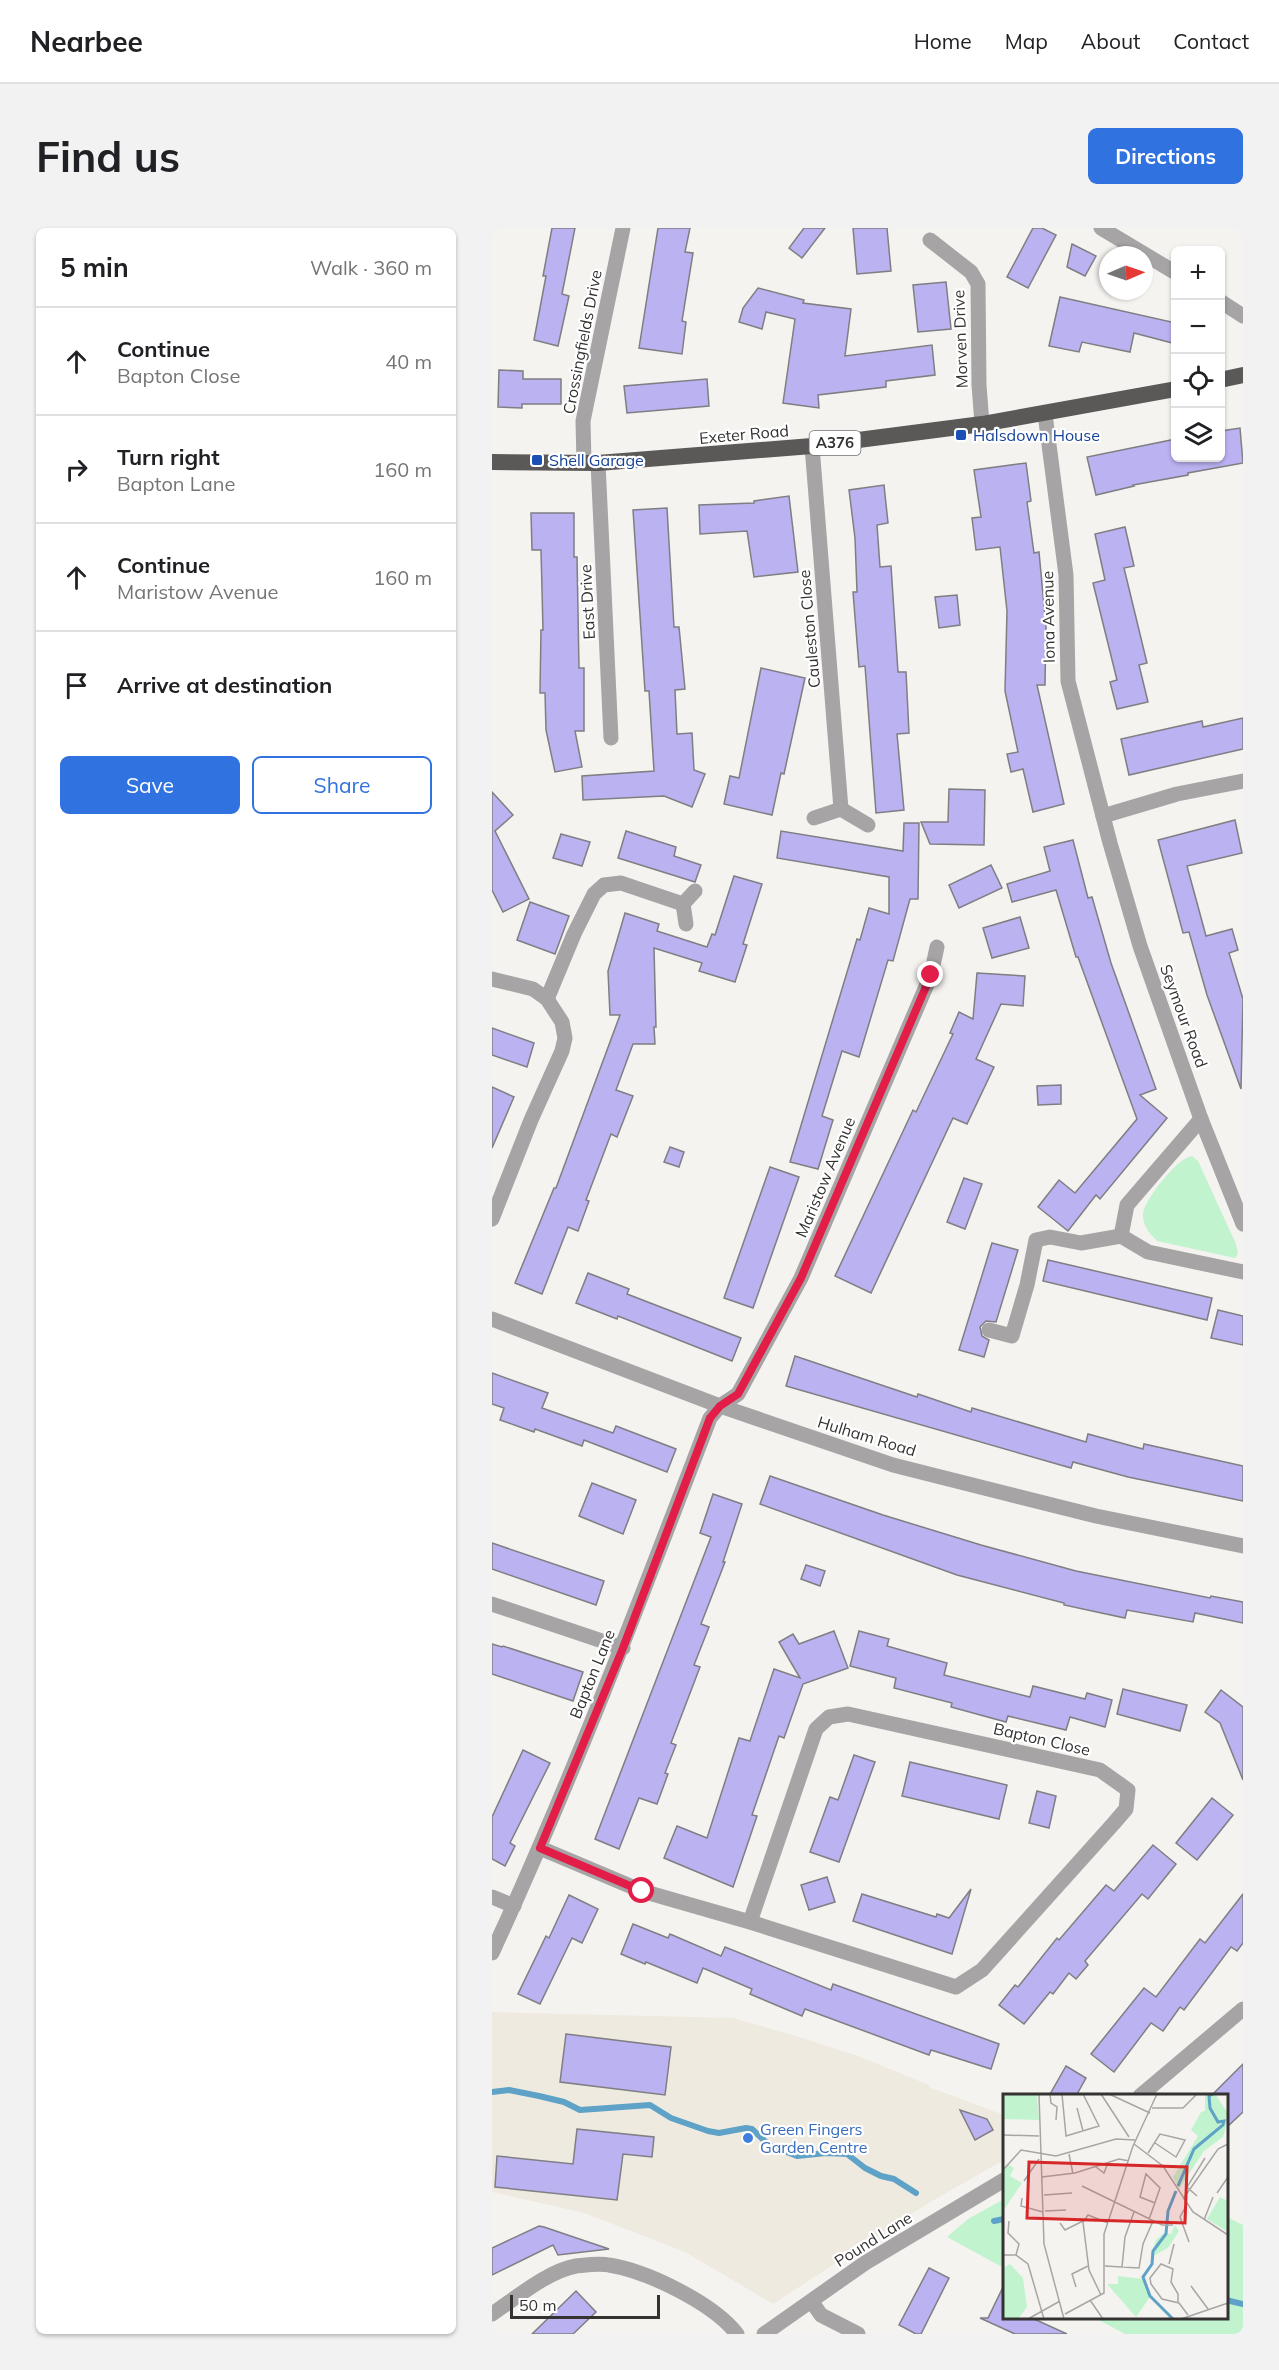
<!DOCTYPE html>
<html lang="en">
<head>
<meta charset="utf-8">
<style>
  :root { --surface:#fff; --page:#f2f2f2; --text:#202124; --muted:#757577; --line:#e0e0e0; --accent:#3072df }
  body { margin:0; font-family:Mulish,sans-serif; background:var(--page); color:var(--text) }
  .controls { position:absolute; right:18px; top:18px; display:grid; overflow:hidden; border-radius:9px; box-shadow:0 2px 4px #0004 }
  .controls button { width:54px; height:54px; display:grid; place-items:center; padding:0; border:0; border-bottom:2px solid var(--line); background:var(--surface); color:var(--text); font:30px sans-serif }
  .compass { position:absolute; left:607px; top:18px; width:54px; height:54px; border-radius:50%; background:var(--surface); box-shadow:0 2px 4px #0004; rotate:88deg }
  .scale { position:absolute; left:18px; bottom:15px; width:150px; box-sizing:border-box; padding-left:6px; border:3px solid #343332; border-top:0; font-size:16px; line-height:21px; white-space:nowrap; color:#343332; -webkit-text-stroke:4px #fff; paint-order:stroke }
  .stop { position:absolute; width:18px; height:18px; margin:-14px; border:4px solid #e11d48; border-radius:50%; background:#fff }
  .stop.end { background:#e11d48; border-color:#fff; box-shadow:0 2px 6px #0008 }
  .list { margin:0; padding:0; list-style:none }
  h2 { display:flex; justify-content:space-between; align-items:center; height:78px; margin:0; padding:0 24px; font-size:26px }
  h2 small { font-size:20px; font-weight:400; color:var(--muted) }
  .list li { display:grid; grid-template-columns:39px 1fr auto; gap:18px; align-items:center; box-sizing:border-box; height:108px; padding:0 24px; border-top:2px solid var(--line) }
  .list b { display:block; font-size:22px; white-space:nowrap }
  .list p { margin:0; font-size:20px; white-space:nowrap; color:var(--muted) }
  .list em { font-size:20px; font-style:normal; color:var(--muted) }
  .actions { display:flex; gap:12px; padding:18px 24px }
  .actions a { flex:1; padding:14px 0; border:2px solid var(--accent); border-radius:9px; text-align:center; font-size:21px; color:var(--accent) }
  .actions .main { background:var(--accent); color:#fff }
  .icon { flex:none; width:33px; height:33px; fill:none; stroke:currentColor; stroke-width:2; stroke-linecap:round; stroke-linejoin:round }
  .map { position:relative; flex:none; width:751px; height:2106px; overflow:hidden; border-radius:9px }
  header { display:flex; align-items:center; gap:36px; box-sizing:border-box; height:84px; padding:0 30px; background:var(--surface); border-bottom:2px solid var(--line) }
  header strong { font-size:28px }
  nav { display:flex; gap:33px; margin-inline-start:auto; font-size:21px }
  .intro { display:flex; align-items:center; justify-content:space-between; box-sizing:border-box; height:144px; padding:0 36px }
  h1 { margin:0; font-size:42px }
  .button { padding:15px 27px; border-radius:9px; background:var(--accent); color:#fff; font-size:21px; font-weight:700 }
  main { display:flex; gap:36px; padding:0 36px }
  aside { flex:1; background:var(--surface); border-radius:9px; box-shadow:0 2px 4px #0004 }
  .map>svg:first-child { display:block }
  .built { fill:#efeadf }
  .green { fill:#c1f3cf }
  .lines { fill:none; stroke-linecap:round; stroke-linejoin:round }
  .stream { stroke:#5ea2c7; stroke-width:6 }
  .building { fill:#bbb2f1; stroke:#7f7e82; stroke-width:1.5 }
  .minor { stroke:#a6a4a4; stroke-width:15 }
  .tertiary { stroke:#a6a4a4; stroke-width:15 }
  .trunk { stroke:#5b5858; stroke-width:16 }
  .route { stroke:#e11d48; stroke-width:8 }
  .transit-dot { fill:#1a4fb4; stroke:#fff; stroke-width:2 }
  .shop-dot { fill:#3f7fe0; stroke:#fff; stroke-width:2 }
  .labels { text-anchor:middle; stroke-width:4.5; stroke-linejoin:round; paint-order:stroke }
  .shield { fill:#fff; stroke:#717070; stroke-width:1.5 }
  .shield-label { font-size:15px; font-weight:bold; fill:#343332 }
  .street-label { font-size:16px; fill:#343332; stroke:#fff }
  .transit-label { font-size:16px; fill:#164399; stroke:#fff; text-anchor:start }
  .shop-label { font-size:16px; fill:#366cbe; stroke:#fff; text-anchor:start }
  .inset-river { fill:none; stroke:#5ea2c7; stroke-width:3 }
  .inset-road { fill:none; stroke:#a8a6a4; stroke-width:1.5 }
  .view { fill:#d62828; fill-opacity:0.15; stroke:#d62828; stroke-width:3 }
  .inset-edge { fill:none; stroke:#343332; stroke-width:3 }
</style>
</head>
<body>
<header>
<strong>Nearbee</strong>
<nav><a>Home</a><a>Map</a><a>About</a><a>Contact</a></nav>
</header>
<div class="intro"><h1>Find us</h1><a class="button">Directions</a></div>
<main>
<aside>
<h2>5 min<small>Walk · 360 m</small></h2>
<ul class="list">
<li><svg class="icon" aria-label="ahead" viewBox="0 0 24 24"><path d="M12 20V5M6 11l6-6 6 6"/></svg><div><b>Continue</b><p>Bapton Close</p></div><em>40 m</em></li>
<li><svg class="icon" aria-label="right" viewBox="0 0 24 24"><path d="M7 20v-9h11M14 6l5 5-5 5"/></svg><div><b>Turn right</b><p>Bapton Lane</p></div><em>160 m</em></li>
<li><svg class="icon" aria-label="ahead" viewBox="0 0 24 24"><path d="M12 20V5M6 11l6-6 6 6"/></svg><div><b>Continue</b><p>Maristow Avenue</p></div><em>160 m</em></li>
<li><svg class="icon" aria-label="arrive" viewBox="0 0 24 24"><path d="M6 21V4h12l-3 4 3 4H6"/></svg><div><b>Arrive at destination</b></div></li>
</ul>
<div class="actions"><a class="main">Save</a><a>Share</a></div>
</aside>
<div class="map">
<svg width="751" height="2106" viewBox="0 0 751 2106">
  <rect width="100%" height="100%" fill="#f5f3f0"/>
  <polygon class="built" points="0,1784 241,1790 307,1809 366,1828 437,1857 437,1859 512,1887 512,1932 435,1976 281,2076 193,2024 92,1985 0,1964"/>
  <g class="green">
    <path d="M700,928L706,933L744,1016L746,1026L743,1030L665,1013C658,1006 651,998 651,988C650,974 686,929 700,928Z"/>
    <polygon points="512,1971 512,2040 455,2009 476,1991"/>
    <polygon points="735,1989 751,1997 751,2106 633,2106 603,2090 734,2090"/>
  </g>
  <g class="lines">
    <g class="stream">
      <polyline points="0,1864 17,1862 47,1868 72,1874 88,1882 158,1877 179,1890 216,1903 227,1905 254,1900 260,1901 277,1917 305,1928 334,1925 355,1926 373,1940 389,1948 402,1951 424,1965"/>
      <polyline points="502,1993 512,1991"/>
      <polyline points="734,2072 751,2076"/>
    </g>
  </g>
  <g class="building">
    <polygon points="60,0 83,0 70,66 77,68 66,118 42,112 54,48 51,48"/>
    <polygon points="166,0 198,0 193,24 201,25 190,93 194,94 190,126 147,120"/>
    <polygon points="312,0 333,0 310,30 297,20"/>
    <polygon points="361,0 395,0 399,43 365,46"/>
    <polygon points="541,0 550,0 564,7 536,60 515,49"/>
    <polygon points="580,16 604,28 593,48 575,39"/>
    <polygon points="454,54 459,101 426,104 421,57"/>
    <polygon points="266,60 312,72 311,75 359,81 353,128 440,117 443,147 394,153 394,159 326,167 327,180 291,175 303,91 274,84 270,101 247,94 251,80"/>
    <polygon points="568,69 684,95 684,116 642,105 638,124 590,114 587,124 557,118"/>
    <polygon points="7,142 31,143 31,151 69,151 69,176 30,176 30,180 6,179"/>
    <polygon points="215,151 217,178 135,185 132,158"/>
    <polygon points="748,200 751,235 696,245 696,247 641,257 642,258 604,267 595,229 684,211 684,230 729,230 729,203"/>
    <polygon points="534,235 539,273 535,274 542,325 547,324 554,399 553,457 545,457 572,576 541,584 531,541 519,544 515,526 526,524 513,463 515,383 508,319 484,322 480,290 489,289 482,242"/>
    <polygon points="392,257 396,295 385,297 388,339 399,338 406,444 414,444 417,505 405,506 412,582 384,585 373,438 367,439 361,364 365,364 363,310 357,262"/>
    <polygon points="297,268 306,344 262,349 255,303 208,306 207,277 262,275 262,273"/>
    <polygon points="175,280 182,399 187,399 193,461 183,462 185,506 200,505 202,542 213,546 200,579 172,568 91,572 90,548 162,543 157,463 153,463 141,282"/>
    <polygon points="39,285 82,285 82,329 85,329 87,440 92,440 92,503 83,503 90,539 63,544 54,502 53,465 48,465 49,402 51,402 49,322 40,322"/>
    <polygon points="633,299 642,338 632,340 655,435 647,437 656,474 625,481 618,454 625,452 601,355 613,352 603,306"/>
    <polygon points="465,367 468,397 447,400 443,369"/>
    <polygon points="269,440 313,450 292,546 289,545 280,587 232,576 238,548 247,550"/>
    <polygon points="751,490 751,521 637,547 629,511 710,493 711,499"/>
    <polygon points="457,561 493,562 492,617 438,616 429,594 456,594"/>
    <polygon points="0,564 21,587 3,603 37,671 11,684 0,662"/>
    <polygon points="743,592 750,625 695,638 714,708 740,701 746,722 737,725 751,771 749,861 715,767 697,704 691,705 666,612"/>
    <polygon points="412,595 427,595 426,671 418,671 401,733 396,732 367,829 350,823 330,888 341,892 326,941 298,934 365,711 368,712 377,680 397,686 397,649 285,630 289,603 411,623"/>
    <polygon points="134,603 184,619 182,628 209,637 203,654 126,630"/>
    <polygon points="69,606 98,614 90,638 61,630"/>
    <polygon points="581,612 596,670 600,669 619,735 664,861 648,867 675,890 608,971 604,967 576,1003 546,979 567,952 583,965 645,891 586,729 584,729 564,662 520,674 515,656 558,643 552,619"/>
    <polygon points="499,637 510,660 467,680 457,657"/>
    <polygon points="242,648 270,656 251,716 255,717 243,754 207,743 210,735 162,720 164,799 162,799 163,816 141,816 124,862 141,868 125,909 119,906 94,972 97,973 86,1003 76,999 50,1066 23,1055 62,960 64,960 128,787 118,787 116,743 133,685 167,696 165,703 215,719 220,706 223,707"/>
    <polygon points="38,674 77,688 63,726 25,712"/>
    <polygon points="528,689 537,720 500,730 491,700"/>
    <polygon points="485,745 533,748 531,778 509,776 484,831 502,839 475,896 461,890 379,1065 343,1048 421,882 424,884 461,806 458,805 467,784 481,791"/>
    <polygon points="0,800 42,815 35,839 0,827"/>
    <polygon points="569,857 569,876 546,877 545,858"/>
    <polygon points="0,859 22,869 0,920"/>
    <polygon points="178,919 192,924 187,939 172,934"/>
    <polygon points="278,939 307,949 261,1080 232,1070"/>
    <polygon points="472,950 490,956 473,1001 455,994"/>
    <polygon points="500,1015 526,1022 504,1094 494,1093 488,1099 490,1108 497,1112 492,1129 467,1122"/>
    <polygon points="556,1032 720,1070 715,1092 551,1053"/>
    <polygon points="96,1045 137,1061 135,1066 249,1110 240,1133 126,1088 125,1091 84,1075"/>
    <polygon points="726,1082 751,1088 751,1117 719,1110"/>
    <polygon points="303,1128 425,1169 426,1166 479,1184 480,1180 594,1214 596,1206 651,1221 652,1216 751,1238 751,1273 636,1249 581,1234 579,1240 294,1158"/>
    <polygon points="0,1145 56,1165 50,1180 121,1205 124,1198 184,1221 175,1244 92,1212 90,1218 43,1201 42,1204 8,1192 12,1180 0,1176"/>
    <polygon points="278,1248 391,1287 489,1317 584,1343 718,1370 719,1368 751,1374 751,1395 703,1385 701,1394 635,1382 633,1390 572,1377 572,1375 465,1347 268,1276"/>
    <polygon points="100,1255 144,1272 131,1306 87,1288"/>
    <polygon points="221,1266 250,1276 231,1334 233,1334 209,1396 217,1399 202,1437 208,1439 179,1515 184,1517 173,1545 176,1546 165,1576 147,1570 127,1621 103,1611 219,1309 208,1305"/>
    <polygon points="0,1315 112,1353 104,1377 0,1341"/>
    <polygon points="314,1337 333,1343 328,1358 309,1351"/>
    <polygon points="342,1403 356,1440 311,1456 292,1510 287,1508 260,1587 265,1588 241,1659 172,1630 185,1598 215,1610 247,1510 258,1513 282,1441 308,1450 287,1414 301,1406 307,1416"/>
    <polygon points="367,1403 397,1411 395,1418 455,1435 452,1447 538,1469 541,1458 593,1471 595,1465 620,1472 613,1499 578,1489 574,1502 516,1488 514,1494 459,1479 460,1475 402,1460 404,1450 358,1438"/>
    <polygon points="0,1416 10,1419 11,1418 91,1444 81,1473 0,1446"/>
    <polygon points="631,1461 695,1477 688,1503 625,1486"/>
    <polygon points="729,1462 751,1479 751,1552 728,1495 713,1484"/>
    <polygon points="31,1522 58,1535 18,1615 23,1618 13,1638 0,1631 0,1589"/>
    <polygon points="362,1527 383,1534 347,1634 318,1624 338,1569 346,1572"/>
    <polygon points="418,1534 515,1557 507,1591 410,1568"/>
    <polygon points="545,1563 564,1568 557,1600 537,1595"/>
    <polygon points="720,1570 741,1587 705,1632 684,1615"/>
    <polygon points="661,1617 684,1636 656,1671 650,1666 593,1733 596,1737 584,1751 577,1745 561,1766 558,1764 532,1796 507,1777 523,1757 526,1759 565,1710 567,1712 614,1657 622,1663"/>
    <polygon points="335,1649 343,1674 317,1682 309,1657"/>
    <polygon points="479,1661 460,1726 361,1693 370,1666 444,1689 445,1686 457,1690"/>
    <polygon points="751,1666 751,1715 745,1723 739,1719 692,1782 688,1779 671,1803 659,1795 622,1844 599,1826 652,1760 664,1769 708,1711 713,1715"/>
    <polygon points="77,1667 106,1681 90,1715 80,1710 48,1776 26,1766 54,1708 57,1710"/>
    <polygon points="141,1696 176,1710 178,1706 229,1728 233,1719 339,1762 341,1756 507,1816 499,1841 439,1822 437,1827 313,1781 310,1788 258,1766 260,1761 211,1740 205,1755 154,1734 153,1736 129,1726"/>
    <polygon points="74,1806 179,1819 173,1867 68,1854"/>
    <polygon points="751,1836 751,1884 735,1899 735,1868 719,1868"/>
    <polygon points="574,1838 594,1850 584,1868 557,1868"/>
    <polygon points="468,1882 495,1891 501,1902 483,1912"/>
    <polygon points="85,1901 162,1909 160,1929 131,1926 125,1972 3,1959 5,1928 81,1936"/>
    <polygon points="47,1998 52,1999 117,2021 66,2027 61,2017 0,2047 0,2020"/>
    <polygon points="437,2040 457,2050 429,2106 424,2106 407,2097"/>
    <polygon points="513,2055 513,2090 540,2090 575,2106 523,2106 488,2090 496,2090"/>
    <polygon points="84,2063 104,2084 81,2106 40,2106"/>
  </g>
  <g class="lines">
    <g class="minor">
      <polyline points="609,0 684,45"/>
      <polyline points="438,12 479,44 486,56 487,157 490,196"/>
      <polyline points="728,73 751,88"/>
      <polyline points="553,186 574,347 576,453 618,615 648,718 709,891 751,996"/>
      <polyline points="320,218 349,581"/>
      <polyline points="92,235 91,193 131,0"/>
      <polyline points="106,235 119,510"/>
      <polyline points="611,588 685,566 751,553"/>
      <polyline points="322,590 349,581 376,597"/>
      <polyline points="194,696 191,676 203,663"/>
      <polyline points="0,751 41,761 55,771 70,794 73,810 70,823 39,892 0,991"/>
      <polyline points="55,771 82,706 102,666 112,657 129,655 191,676"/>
      <polyline points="709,891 635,977 629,1008 656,1024 751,1044"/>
      <polyline points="497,1102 520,1108 535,1057 544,1012 558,1009 589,1015 629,1008"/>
      <polyline points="0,1376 131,1420"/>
      <polyline points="48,1620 150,1663 258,1694 464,1759 490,1742 622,1595 634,1581 636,1562 608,1542 356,1486 337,1489 324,1501 258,1694"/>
      <polyline points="0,1669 22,1678"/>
      <path d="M0,1725C81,1550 149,1370 218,1190L228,1178L246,1166L309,1050L439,747L445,719"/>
      <polyline points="320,2074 329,2087 366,2106"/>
      <path d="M0,2086C24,2070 56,2043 84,2038C94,2037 107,2035 117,2037C155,2043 221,2075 245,2106"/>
    </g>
    <g class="tertiary">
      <polyline points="0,1091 228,1178 401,1237 604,1288 751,1318"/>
      <polyline points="648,1868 751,1781"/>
      <polyline points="272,2106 373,2035 512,1952"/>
    </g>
    <g class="trunk">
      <polyline points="728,152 751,147"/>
      <polyline points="0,234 106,235 320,218 490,196 684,161"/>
    </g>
  </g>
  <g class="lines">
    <polyline class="route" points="150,1663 48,1620 131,1420 218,1190 228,1178 246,1166 309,1050 439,747"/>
  </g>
  <g class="transit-dot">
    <rect x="463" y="201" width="12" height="12" rx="3"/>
    <rect x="39" y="226" width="12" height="12" rx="3"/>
  </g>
  <circle class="shop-dot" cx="256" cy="1910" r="6"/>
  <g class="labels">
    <rect class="shield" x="317.5" y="203" width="51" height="24" rx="4.5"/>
    <g class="shield-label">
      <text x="343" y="220">A376</text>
    </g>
    <g class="street-label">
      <text transform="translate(468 111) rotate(-92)" y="6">Morven Drive</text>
      <text transform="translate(90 114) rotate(-79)" y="6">Crossingfields Drive</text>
      <text transform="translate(252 206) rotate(-5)" y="6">Exeter Road</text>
      <text transform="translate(95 374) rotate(-93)" y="6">East Drive</text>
      <text transform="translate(556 389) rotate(-91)" y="6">Iona Avenue</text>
      <text transform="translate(317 401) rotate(-95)" y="6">Cauleston Close</text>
      <text transform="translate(692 788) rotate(70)" y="6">Seymour Road</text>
      <text transform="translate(333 949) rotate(-67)" y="6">Maristow Avenue</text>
      <text transform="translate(375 1208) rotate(17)" y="6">Hulham Road</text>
      <text transform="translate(100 1446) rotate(-68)" y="6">Bapton Lane</text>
      <text transform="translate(550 1511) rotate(13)" y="6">Bapton Close</text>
      <text transform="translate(381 2011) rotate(-32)" y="6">Pound Lane</text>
    </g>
    <g class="transit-label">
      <text x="481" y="213">Halsdown House</text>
      <text x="57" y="238">Shell Garage</text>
    </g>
    <g class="shop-label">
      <text x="268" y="1907">Green Fingers<tspan x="268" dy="18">Garden Centre</tspan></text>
    </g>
  </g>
  <g transform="translate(511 1866)">
    <rect width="225" height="225" fill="#f5f3f0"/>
    <path d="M0,0H34L36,26L0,25ZM202,0H212L225,19L223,33L220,43L201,57L176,95L170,83L195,42L188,36L198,18L202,17ZM5,70L11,74L7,82L19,89L0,117V77ZM217,103L225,107V138L204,125ZM172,131L176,137L165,154L150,162V170L140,186L147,203L133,223L104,190H115V182L139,185L148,169V161L153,146L161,139L168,140ZM7,170L20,184L24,213L15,225H0V174Z" fill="#c1f3cf"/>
    <path class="inset-river" d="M175,92L191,55L220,31L221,27L215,28L207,14L206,2L210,0M170,225L147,202L140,183L149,170L150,157L163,140L165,117L173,97"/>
    <path class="inset-road" d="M36,0L41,150L61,225M47,0L48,9L54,13L53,26M59,0L63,42L96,32L80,0M98,0L126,43M106,0L147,19M74,14L80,37M149,14H180L194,0M0,41L36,42M131,50L160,72L190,118L225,141M145,59L157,40L182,46L173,63L152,49M66,60L70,80M93,73L101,79L105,69M0,76L18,56L53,62L113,45L132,46M39,83L72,79L116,65L126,67M21,87L36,65M79,92L159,131H170M214,99L225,83M41,101L69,99M194,102L184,93L202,64M19,104L18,112L40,118M180,105L215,55L225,50M184,110L177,123L186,148M42,117L63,116M146,125L149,117L157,94L143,80L137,103L152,109M201,126L210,103M6,127L5,139L16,150L13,161M57,129L62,136L80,127M0,161H13L25,170L41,225M166,170L171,150M102,172L136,174L140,150L150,127M119,173L122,143L131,118M188,192L205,215M73,193L69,180L85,172M98,201L86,176L80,128L85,121L105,129M87,206L100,225M175,208V200L168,188L170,175L158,170L147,184L148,190L159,205L176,209L185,221M62,220L101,199V140L130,52L154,0M25,225L57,207M178,225L225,209"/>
    <path class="view" d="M26,68L184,73L182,129L24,124Z"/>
    <rect width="225" height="225" class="inset-edge"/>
  </g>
</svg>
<div class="controls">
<button>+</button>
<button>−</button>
<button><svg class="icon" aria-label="locate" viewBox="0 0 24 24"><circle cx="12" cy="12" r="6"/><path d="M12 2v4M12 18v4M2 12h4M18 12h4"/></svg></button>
<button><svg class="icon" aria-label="layers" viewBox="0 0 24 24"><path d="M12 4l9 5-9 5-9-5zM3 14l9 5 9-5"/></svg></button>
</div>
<svg class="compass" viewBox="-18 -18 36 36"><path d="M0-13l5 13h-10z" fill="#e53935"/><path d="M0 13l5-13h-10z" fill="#757577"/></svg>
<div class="scale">50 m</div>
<div class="stop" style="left:150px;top:1663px"></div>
<div class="stop end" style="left:439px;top:747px"></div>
</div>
</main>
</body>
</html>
